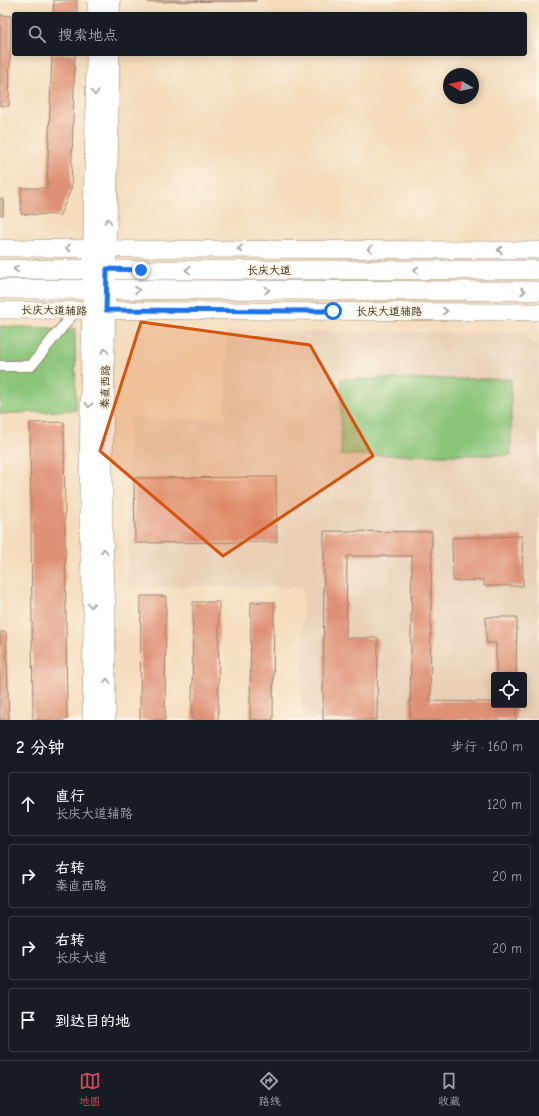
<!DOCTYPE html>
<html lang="zh">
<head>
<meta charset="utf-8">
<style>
  :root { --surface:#171b24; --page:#242831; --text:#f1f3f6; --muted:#9ea1a6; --line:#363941; --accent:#d1495b }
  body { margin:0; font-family:"Comic Neue","LXGW WenKai TC",sans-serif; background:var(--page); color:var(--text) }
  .controls { position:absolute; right:12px; bottom:12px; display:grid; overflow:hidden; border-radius:4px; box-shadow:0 2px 10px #0003 }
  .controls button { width:36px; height:36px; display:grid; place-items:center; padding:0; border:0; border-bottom:1px solid var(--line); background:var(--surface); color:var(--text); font:20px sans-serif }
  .compass { position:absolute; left:443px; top:68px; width:36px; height:36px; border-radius:50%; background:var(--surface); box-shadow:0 2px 10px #0003; rotate:279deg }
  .stop { position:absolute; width:12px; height:12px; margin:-9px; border:3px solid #1a73e8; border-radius:50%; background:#fff }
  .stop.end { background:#1a73e8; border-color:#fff; box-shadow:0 1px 4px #0008 }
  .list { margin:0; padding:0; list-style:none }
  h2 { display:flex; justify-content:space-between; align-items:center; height:52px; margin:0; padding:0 16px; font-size:17px }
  h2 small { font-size:13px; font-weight:400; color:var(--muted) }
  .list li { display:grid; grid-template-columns:26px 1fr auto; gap:12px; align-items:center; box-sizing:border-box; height:64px; margin:0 8px 8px; padding:0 8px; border:1px solid var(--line); border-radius:4px }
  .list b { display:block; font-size:15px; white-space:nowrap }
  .list p { margin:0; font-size:13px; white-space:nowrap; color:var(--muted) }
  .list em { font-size:13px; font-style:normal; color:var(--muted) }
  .icon { flex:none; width:22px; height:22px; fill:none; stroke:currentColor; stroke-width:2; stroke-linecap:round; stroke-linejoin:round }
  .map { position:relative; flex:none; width:539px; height:720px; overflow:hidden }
  .search { position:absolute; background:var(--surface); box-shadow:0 2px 10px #0003; left:12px; right:12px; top:12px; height:44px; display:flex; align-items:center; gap:10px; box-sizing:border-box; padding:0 14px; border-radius:4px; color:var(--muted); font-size:15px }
  .sheet { height:340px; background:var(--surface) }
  nav { display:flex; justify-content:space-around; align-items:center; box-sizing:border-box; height:56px; border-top:1px solid var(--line); background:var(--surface); font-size:11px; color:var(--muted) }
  nav a { display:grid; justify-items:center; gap:2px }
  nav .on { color:var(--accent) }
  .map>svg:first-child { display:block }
  .built { fill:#e8cfb5; fill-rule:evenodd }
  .green { fill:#8bc57a; stroke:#63784c }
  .building { fill:#df9177 }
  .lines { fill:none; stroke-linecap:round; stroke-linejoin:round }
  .pedestrian-casing { stroke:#98836d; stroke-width:12 }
  .tertiary-casing { stroke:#98836d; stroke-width:18 }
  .secondary-casing { stroke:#98836d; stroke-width:20 }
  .pedestrian { stroke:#fff; stroke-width:10 }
  .tertiary { stroke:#fff; stroke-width:17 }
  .secondary { stroke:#fff; stroke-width:19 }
  .oneway { stroke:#a79f9a }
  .route { stroke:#1a73e8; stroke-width:5 }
  .marked { fill:#d7540e; fill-opacity:0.2; stroke:#d7540e; stroke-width:3; stroke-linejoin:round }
  .labels { text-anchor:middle; stroke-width:4; stroke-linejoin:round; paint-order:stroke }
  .street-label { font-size:11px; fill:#3b2a1e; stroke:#fcf5e5 }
</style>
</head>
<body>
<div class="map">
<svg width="539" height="720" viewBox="0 0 539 720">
  <rect width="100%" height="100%" fill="#fcf5e5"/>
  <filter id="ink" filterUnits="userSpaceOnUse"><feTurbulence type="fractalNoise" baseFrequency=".025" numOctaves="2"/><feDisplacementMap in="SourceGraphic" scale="8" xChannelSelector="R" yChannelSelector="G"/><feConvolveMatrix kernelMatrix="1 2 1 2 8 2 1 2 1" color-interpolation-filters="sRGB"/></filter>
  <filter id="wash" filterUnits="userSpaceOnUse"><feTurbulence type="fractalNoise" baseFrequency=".012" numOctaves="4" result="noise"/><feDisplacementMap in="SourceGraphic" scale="16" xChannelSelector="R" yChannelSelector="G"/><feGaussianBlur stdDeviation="0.9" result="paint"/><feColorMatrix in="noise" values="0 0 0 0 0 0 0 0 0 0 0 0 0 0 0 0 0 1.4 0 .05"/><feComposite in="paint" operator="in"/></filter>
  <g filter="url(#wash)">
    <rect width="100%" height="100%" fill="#f4dcbc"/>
    <path class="built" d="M227,331L523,333L539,348V720H302L303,587L128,586L129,418L226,419ZM494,675H524V705H494Z"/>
    <g class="green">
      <polygon points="0,326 75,329 76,410 0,414"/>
      <rect x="341" y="379" width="170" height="76"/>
    </g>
    <g id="blocks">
      <g class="building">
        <polygon points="54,0 77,0 77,14 53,14"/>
        <polygon points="148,0 256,0 256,1 148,2"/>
        <polygon points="0,15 11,16 9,106 0,106"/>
        <polygon points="52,54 75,54 71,189 60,215 21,214 21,188 47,188"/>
        <rect x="0" y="199" width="3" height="16"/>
        <polygon points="64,422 67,720 33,720 30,423"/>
        <polygon points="276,477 277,542 135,543 134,478"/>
        <polygon points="324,531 432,532 430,701 494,702 494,705 516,705 516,720 410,720 412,556 347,556 346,638 378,638 377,720 323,720"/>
        <polygon points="522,536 523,586 484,586 484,580 453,581 452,538"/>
        <polygon points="141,596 166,596 165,720 140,720"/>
        <polygon points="193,602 219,602 218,720 192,720"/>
        <polygon points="251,602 274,602 273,720 250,720"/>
        <polygon points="486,617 517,617 516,675 496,675 496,643 486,643"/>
        <polygon points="0,632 6,632 9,720 0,720"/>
      </g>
    </g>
  </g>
  <g filter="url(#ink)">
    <use href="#blocks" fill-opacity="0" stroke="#98836d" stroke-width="1"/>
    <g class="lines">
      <g class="pedestrian-casing">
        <polyline id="pedestrian" points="0,366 31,366 76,310"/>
      </g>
      <g class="tertiary-casing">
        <g id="tertiary">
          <polyline points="96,14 96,0"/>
          <polyline points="111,14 112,0"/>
          <polyline points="0,248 138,249 539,250"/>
          <polyline points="0,310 539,312"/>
          <polyline points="91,720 92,614 88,535 88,466 95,54"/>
          <polyline points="107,720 107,613 104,535 104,466 111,54"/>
        </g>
      </g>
      <g class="secondary-casing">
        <g id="secondary">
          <polyline points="0,269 141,270 539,270"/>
          <polyline points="0,289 539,291"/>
        </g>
      </g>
      <use href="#pedestrian" class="pedestrian"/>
      <use href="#tertiary" class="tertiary"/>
      <use href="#secondary" class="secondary"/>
    </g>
    <defs><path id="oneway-chevron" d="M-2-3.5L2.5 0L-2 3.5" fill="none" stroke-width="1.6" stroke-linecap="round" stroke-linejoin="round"/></defs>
    <g class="oneway">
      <use href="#oneway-chevron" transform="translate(95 93) rotate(91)"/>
      <use href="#oneway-chevron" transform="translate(108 221) rotate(-89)"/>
      <use href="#oneway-chevron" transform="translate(68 248) rotate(-180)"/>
      <use href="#oneway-chevron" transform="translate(240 249) rotate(-180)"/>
      <use href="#oneway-chevron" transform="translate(370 249) rotate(-180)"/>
      <use href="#oneway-chevron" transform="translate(500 250) rotate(-180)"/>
      <use href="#oneway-chevron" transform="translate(16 269) rotate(-180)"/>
      <use href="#oneway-chevron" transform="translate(188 270) rotate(-180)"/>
      <use href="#oneway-chevron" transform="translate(416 270) rotate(-180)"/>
      <use href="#oneway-chevron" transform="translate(137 290)"/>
      <use href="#oneway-chevron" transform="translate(267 290)"/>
      <use href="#oneway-chevron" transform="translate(523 291)"/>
      <use href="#oneway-chevron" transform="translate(445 311)"/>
      <use href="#oneway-chevron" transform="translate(105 351) rotate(-89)"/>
      <use href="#oneway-chevron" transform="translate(89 405) rotate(91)"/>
      <use href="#oneway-chevron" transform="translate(104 551) rotate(-93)"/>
      <use href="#oneway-chevron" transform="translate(91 605) rotate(88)"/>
      <use href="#oneway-chevron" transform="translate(107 681) rotate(-90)"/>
    </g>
  </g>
  <g class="lines" filter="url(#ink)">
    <polyline class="route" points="141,270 107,269 106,310 333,311"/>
  </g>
  <path class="marked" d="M141,322L310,345L373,456L223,556L100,451Z"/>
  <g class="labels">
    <g class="street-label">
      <text x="269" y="274">长庆大道</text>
      <text transform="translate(54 310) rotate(1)" y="4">长庆大道辅路</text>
      <text x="389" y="315">长庆大道辅路</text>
      <text transform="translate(105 387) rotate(-89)" y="4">秦直西路</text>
    </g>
  </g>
</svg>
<div class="controls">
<button><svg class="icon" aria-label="locate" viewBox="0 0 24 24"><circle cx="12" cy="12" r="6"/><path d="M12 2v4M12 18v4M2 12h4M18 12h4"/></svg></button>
</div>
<svg class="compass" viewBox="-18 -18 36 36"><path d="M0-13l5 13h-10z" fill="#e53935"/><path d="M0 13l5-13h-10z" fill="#9ea1a6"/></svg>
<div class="stop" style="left:333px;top:311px"></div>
<div class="stop end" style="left:141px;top:270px"></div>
<div class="search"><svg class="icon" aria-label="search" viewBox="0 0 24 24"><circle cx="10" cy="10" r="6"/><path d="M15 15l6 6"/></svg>搜索地点</div>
</div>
<section class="sheet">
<h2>2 分钟<small>步行 · 160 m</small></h2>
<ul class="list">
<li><svg class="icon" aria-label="ahead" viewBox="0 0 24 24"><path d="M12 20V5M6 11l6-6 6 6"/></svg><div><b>直行</b><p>长庆大道辅路</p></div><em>120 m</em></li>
<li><svg class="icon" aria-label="right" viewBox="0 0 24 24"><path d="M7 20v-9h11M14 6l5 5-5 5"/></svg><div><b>右转</b><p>秦直西路</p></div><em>20 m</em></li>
<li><svg class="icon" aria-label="right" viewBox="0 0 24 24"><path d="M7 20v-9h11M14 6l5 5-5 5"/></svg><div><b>右转</b><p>长庆大道</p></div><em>20 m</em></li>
<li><svg class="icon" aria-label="arrive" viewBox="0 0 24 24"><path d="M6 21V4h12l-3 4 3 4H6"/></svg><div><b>到达目的地</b></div></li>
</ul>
</section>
<nav>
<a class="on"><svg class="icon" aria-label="map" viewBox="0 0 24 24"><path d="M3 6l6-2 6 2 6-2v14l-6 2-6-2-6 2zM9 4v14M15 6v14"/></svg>地图</a>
<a><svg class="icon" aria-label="directions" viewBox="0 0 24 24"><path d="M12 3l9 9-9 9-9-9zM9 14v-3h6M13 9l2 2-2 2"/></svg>路线</a>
<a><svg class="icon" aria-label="saved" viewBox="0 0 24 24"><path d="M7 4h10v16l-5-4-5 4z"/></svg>收藏</a>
</nav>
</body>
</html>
